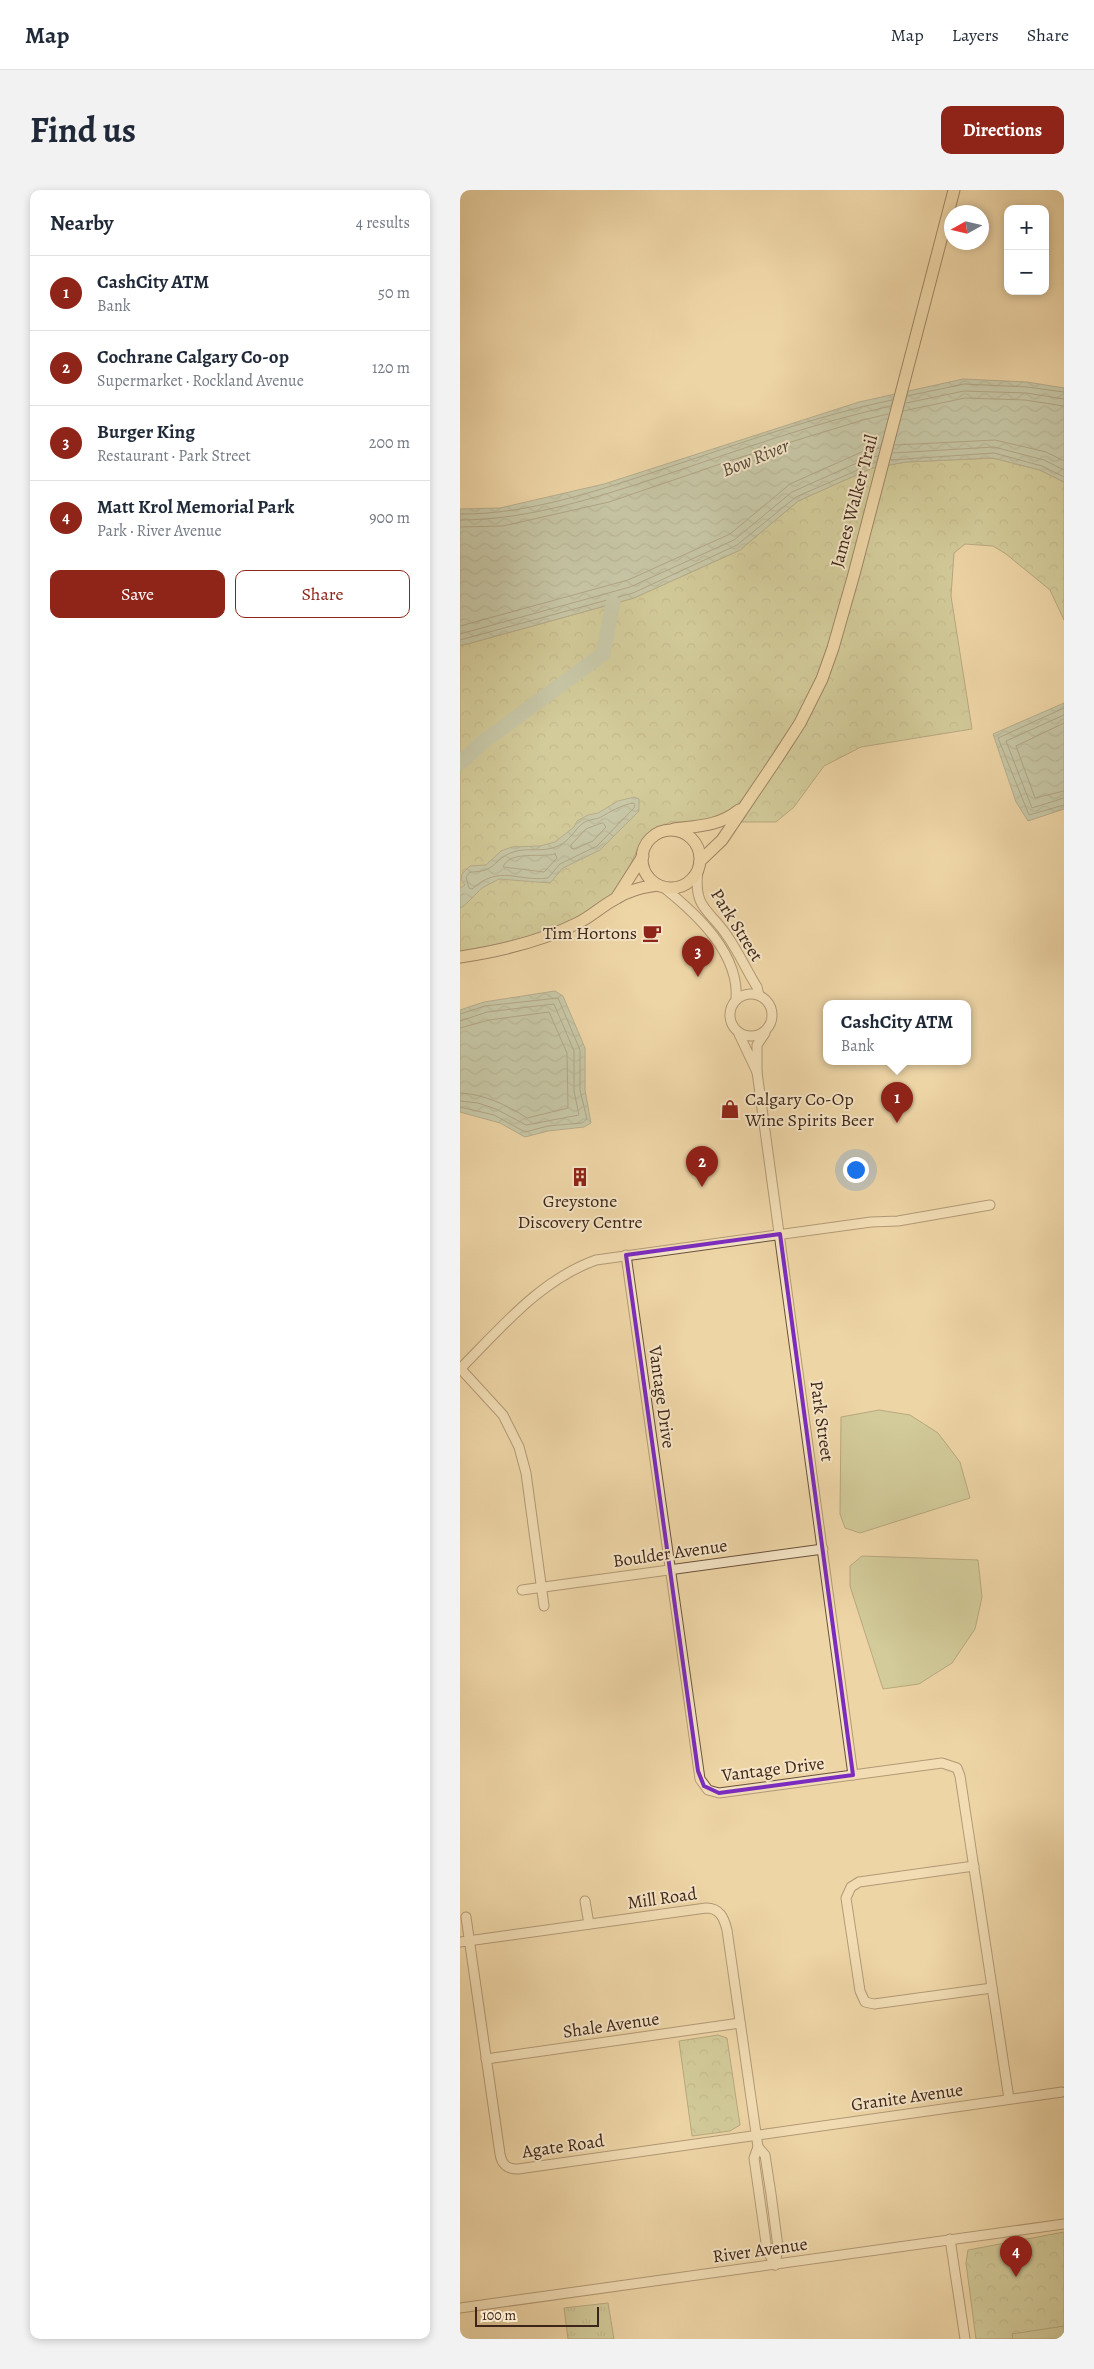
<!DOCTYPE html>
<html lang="en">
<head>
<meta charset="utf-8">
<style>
  :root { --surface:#fff; --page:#f2f2f3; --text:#1f2937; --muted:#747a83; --line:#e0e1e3; --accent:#8f2418 }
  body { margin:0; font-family:Alegreya,serif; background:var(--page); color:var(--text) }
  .controls { position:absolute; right:15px; top:15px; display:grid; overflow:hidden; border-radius:10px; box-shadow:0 2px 8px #0003 }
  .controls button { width:45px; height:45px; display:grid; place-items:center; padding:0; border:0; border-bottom:1px solid var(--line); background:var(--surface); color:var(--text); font:25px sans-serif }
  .compass { position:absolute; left:484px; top:15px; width:45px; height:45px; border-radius:50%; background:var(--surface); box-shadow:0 2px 8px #0003; rotate:262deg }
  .scale { position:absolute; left:15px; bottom:12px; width:124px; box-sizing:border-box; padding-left:5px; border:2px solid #3e2519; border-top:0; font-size:14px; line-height:18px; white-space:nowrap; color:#3e2519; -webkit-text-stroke:4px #f4e4c5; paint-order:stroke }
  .you { position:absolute; left:395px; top:979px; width:18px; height:18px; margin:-12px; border:4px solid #fff; border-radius:50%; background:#1a73e8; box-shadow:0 0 0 8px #1a73e833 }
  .badge { display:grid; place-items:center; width:32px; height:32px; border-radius:50%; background:var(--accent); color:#fff; font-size:16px; font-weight:700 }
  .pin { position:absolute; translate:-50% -41px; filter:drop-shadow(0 1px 2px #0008) }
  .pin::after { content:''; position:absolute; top:26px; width:18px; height:15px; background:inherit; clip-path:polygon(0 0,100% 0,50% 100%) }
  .popup { position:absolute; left:363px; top:810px; width:148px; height:65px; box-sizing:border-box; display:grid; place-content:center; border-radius:10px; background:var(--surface); filter:drop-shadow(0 1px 4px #0005); font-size:16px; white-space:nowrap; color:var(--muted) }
  .popup b { font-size:19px; color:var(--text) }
  .popup::after { content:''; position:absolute; left:50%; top:100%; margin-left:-10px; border:10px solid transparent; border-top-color:var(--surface) }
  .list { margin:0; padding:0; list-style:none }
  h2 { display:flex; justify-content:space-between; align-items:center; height:65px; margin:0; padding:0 20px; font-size:21px }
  h2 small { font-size:16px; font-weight:400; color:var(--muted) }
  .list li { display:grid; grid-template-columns:32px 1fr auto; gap:15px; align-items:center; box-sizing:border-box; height:75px; padding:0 20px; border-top:1px solid var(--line) }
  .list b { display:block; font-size:19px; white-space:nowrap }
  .list p { margin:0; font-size:16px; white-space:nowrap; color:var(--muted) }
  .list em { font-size:16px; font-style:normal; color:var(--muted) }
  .actions { display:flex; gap:10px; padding:15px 20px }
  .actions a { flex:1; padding:11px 0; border:1px solid var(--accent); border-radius:10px; text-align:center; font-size:18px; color:var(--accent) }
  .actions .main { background:var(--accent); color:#fff }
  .map { position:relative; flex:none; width:604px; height:2149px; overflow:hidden; border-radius:10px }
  header { display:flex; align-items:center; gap:30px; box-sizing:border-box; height:70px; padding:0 25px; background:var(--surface); border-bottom:1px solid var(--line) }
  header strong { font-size:24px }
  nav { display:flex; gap:28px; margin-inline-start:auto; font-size:18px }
  .intro { display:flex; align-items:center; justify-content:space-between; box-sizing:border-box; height:120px; padding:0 30px }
  h1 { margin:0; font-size:35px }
  .button { padding:12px 22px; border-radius:10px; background:var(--accent); color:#fff; font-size:18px; font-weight:700 }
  main { display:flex; gap:30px; padding:0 30px }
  aside { flex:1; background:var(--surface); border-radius:10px; box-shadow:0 2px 8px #0003 }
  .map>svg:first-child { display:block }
  .grass { fill:url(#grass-tufts); stroke:#787252 }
  .park { fill:url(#park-crowns); stroke:#787252 }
  .garden { fill:#b2be8c; stroke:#787252 }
  .water { fill:url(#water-waves); stroke:#757d70 }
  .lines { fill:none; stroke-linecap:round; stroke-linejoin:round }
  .shore { stroke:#6c6e62; stroke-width:1 }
  .river { stroke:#99b8aa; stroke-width:15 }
  .minor-casing { stroke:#6a513c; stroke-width:11 }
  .major-casing { stroke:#3e2519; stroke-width:13 }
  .minor { stroke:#f4e4c5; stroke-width:9 }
  .major { stroke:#eed5a6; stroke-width:11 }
  .marked { fill:none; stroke:#7b2cbf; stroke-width:4; stroke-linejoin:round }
  .labels { text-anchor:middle; stroke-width:4; stroke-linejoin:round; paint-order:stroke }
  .street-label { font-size:18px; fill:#3e2519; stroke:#f4e4c5 }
  .poi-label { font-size:18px; fill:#3e2519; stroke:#f4e4c5; text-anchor:end }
  .water-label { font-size:19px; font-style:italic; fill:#554a3d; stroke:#f4e4c5 }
</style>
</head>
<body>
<header>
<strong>Map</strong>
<nav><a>Map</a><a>Layers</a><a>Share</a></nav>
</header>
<div class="intro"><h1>Find us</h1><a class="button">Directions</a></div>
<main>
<aside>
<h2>Nearby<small>4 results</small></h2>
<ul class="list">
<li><span class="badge">1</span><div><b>CashCity ATM</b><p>Bank</p></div><em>50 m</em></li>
<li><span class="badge">2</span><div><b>Cochrane Calgary Co-op</b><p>Supermarket · Rockland Avenue</p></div><em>120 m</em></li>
<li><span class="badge">3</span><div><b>Burger King</b><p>Restaurant · Park Street</p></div><em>200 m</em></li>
<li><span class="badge">4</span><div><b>Matt Krol Memorial Park</b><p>Park · River Avenue</p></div><em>900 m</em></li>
</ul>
<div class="actions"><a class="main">Save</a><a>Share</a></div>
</aside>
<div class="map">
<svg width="604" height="2149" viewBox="0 0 604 2149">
  <defs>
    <pattern id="grass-tufts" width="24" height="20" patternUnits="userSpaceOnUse" patternTransform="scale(1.25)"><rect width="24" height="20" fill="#b2be8c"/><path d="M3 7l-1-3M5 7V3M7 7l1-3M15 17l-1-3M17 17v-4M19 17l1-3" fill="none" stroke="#929a72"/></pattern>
    <pattern id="park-crowns" width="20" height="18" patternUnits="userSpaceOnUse" patternTransform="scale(1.25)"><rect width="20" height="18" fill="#b2be8c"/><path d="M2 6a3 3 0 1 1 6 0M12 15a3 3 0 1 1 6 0" fill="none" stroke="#929a72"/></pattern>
    <pattern id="water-waves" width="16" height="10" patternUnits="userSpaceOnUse" patternTransform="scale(1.25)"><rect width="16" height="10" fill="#99b8aa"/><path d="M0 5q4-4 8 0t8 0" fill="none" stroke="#7e958a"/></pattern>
  </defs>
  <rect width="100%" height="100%" fill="#eed5a6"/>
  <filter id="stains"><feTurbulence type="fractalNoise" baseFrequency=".004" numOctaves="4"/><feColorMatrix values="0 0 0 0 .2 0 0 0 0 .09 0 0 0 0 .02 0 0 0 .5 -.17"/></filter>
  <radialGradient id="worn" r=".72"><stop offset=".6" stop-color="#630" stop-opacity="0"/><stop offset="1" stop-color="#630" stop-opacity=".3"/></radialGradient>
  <polygon class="grass" points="148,2113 154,2149 108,2149 104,2118"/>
  <g class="park">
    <polygon points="533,268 580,280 604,292 604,430 590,400 546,364 533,356 505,354 494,363 491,406 512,539 401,557 364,576 334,617 316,632 210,632 180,653 156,708 117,734 0,767 0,456 174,408 280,360 338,311 412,278 446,272"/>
    <polygon points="258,1845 267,1848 280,1935 270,1941 232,1946 219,1851"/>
    <polygon points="604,2042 604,2149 516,2149 506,2073 508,2060"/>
  </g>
  <g class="garden">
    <polygon points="419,1220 450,1225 478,1243 500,1272 510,1308 400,1343 385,1338 380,1324 381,1227"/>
    <polygon points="402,1366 518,1370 522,1407 515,1439 492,1473 459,1494 423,1499 390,1396 390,1376"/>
    <polygon points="604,2136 604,2149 553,2149 552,2144"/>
  </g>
  <g class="water">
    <polygon points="503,189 567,192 604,198 604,292 580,280 533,268 446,272 412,278 338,311 280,360 174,408 0,456 0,319 40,318 144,294 399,212"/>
    <polygon points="604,513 604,619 568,631 556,612 533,544"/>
    <polygon points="174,607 179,609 179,621 140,660 103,678 90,693 39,689 22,698 4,716 0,718 0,698 5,695 1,690 2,684 10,676 26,675 41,661 52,657 80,656 95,652 114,637 117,631 128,625 138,623 158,611"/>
    <polygon points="95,801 103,806 125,858 125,900 131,933 124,937 88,941 65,947 40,933 0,922 0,820 24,812"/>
  </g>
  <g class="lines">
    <g class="shore">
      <polyline points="447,206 504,194 567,197 604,202"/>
      <polyline points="446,213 504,201 566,203 604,209"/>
      <polyline points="443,221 505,208 565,210 604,216"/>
      <polyline points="435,255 535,250 586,262 604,271"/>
      <polyline points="433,263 534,257 584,270 604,280"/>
      <polyline points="431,270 534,263 582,276 604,287"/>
      <path d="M0,324C67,325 140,300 203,279C279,254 355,226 432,210"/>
      <path d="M0,330C69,330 138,307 202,286C277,261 353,233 431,216"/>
      <polyline points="0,337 43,336 149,312 275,269 403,230 428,224"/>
      <polyline points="0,436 168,390 270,344 330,294 406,260 420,258"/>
      <polyline points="0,444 170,397 274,350 332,302 408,268 418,266"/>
      <polyline points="0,450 173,403 277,355 336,307 416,272"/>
      <polyline points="604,518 538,548 569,625 604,615"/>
      <polyline points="604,525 546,551 572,618 604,608"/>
      <polyline points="604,533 556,556 575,608 604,601"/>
      <path d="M172,613L175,614L174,618L137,656L100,674L88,688C57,692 40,674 12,699L9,698L6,687L10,682C37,682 33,669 53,662C68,657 83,663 98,656C110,651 114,640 123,633C129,629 135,630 141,627C151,621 160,616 172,613Z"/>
      <polygon points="143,633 146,637 133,651 114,659 111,658 111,655 126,639"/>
      <path d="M95,664L97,668L84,682L43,677C50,660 81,668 95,664Z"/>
      <polyline points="0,824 25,816 98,808 120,860 120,900 127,929 122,933 88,936 65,942 34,925 0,917"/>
      <polyline points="0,831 27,822 94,814 114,861 114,901 119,925 66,935 36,919 18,913 0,911"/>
      <path d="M0,838L29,830L89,822L107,863L108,918L67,928C47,915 24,904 0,903"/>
    </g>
    <polyline class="river" points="0,573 23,552 143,464 153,413"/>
    <g class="minor-casing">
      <g id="minor">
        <path d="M238,680C233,720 250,719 268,747C279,763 287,781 297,797L299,805"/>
        <path d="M203,697C237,724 280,764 276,810"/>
        <circle cx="291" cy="825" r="21"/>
        <polyline points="279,844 297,882 297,855 305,843"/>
        <polyline points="297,882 393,1585"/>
        <polyline points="166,1065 240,1589 248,1600 259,1603 482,1573 497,1578 500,1586 549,1909"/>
        <polyline points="0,1178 43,1225 59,1257 66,1283 84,1416"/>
        <path d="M0,1179C41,1138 80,1090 136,1070L411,1032L438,1031L530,1015"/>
        <polyline points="62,1400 363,1359"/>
        <polyline points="514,1676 399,1692 391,1697 386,1708 400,1801 405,1812 414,1814 532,1798"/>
        <polyline points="125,1711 129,1734"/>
        <path d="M6,1727L40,1964C42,1975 47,1979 58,1979L602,1902"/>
        <path d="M0,1752L246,1718C260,1718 264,1728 267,1740L298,1957L294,1968L307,2060L315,2075"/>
        <polyline points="26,1869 280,1833"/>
        <polyline points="298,1957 305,1965 311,2004 318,2057 315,2075"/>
        <polyline points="490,2049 505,2149"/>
        <polyline points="0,2118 604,2034"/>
      </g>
    </g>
    <g class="major-casing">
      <g id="major">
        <path d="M214,639C237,636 260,636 279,620"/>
        <circle cx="211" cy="669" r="29"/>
        <polyline points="240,671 262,650 318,567 340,533 362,489 373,458 394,384 494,0"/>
        <polyline points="157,707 183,666"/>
        <path d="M0,767C40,761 82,751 118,733C132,726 143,715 157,708C169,700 183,697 197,695"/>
      </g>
    </g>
    <use href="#minor" class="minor"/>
    <use href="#major" class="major"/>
  </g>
  <path d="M0 0H604V2149H0ZM320,1044L393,1585L259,1603L244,1596L238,1581L166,1065Z" fill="#eed5a6" fill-opacity=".55" fill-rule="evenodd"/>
  <path class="marked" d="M320,1044L393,1585L259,1603L244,1596L238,1581L166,1065Z"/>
  <defs>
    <g id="cafe-bare" transform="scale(1.5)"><path d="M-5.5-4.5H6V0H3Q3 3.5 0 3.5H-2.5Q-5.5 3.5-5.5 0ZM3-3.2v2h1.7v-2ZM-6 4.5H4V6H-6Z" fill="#8f2418" stroke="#f4e4c5" stroke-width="2.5" paint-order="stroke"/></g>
    <g id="shop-bare" transform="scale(1.5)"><path d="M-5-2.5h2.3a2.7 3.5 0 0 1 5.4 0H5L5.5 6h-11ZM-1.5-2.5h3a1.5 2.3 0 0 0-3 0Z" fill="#8f2418" stroke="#f4e4c5" stroke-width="2.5" paint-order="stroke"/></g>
    <g id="building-bare" transform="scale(1.5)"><path d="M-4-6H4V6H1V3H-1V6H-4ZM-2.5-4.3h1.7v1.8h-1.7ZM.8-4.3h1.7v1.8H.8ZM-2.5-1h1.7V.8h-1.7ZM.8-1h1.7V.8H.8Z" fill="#8f2418" stroke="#f4e4c5" stroke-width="2.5" paint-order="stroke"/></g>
  </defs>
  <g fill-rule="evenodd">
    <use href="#cafe-bare" x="192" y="743"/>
    <use href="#shop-bare" x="270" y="919"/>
    <use href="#building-bare" x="120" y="987"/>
  </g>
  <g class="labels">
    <g class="street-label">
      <text transform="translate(394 311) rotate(-75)" y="6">James Walker Trail</text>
      <text transform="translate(277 735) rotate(58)" y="6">Park Street</text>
      <text transform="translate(202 1207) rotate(82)" y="6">Vantage Drive</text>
      <text transform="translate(362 1231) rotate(82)" y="6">Park Street</text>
      <text transform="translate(210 1363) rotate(-8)" y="6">Boulder Avenue</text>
      <text transform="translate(313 1579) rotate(-7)" y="6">Vantage Drive</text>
      <text transform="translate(202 1708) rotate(-8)" y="6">Mill Road</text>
      <text transform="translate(151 1835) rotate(-8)" y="6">Shale Avenue</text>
      <text transform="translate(447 1907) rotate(-8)" y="6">Granite Avenue</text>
      <text transform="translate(103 1956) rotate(-8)" y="6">Agate Road</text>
      <text transform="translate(300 2060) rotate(-8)" y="6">River Avenue</text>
    </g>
    <g class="poi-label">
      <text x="177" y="749">Tim Hortons</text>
      <text x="285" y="915" text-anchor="start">Calgary Co-Op<tspan x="285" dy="21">Wine Spirits Beer</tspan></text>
      <text x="120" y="1017" text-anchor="middle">Greystone<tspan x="120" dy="21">Discovery Centre</tspan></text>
    </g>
    <g class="water-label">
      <text transform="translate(295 267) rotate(-22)" y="7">Bow River</text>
    </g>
  </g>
  <rect width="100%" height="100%" filter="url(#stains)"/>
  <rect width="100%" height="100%" fill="url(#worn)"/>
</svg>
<div class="controls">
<button>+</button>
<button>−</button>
</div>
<svg class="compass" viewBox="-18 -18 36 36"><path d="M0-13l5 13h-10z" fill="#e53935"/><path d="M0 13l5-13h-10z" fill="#747a83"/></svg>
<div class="scale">100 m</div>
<div class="you"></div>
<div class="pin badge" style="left:437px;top:933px">1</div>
<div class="popup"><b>CashCity ATM</b>Bank</div>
<div class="pin badge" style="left:242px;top:997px">2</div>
<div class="pin badge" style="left:238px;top:787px">3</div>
<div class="pin badge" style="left:556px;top:2087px">4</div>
</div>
</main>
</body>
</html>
